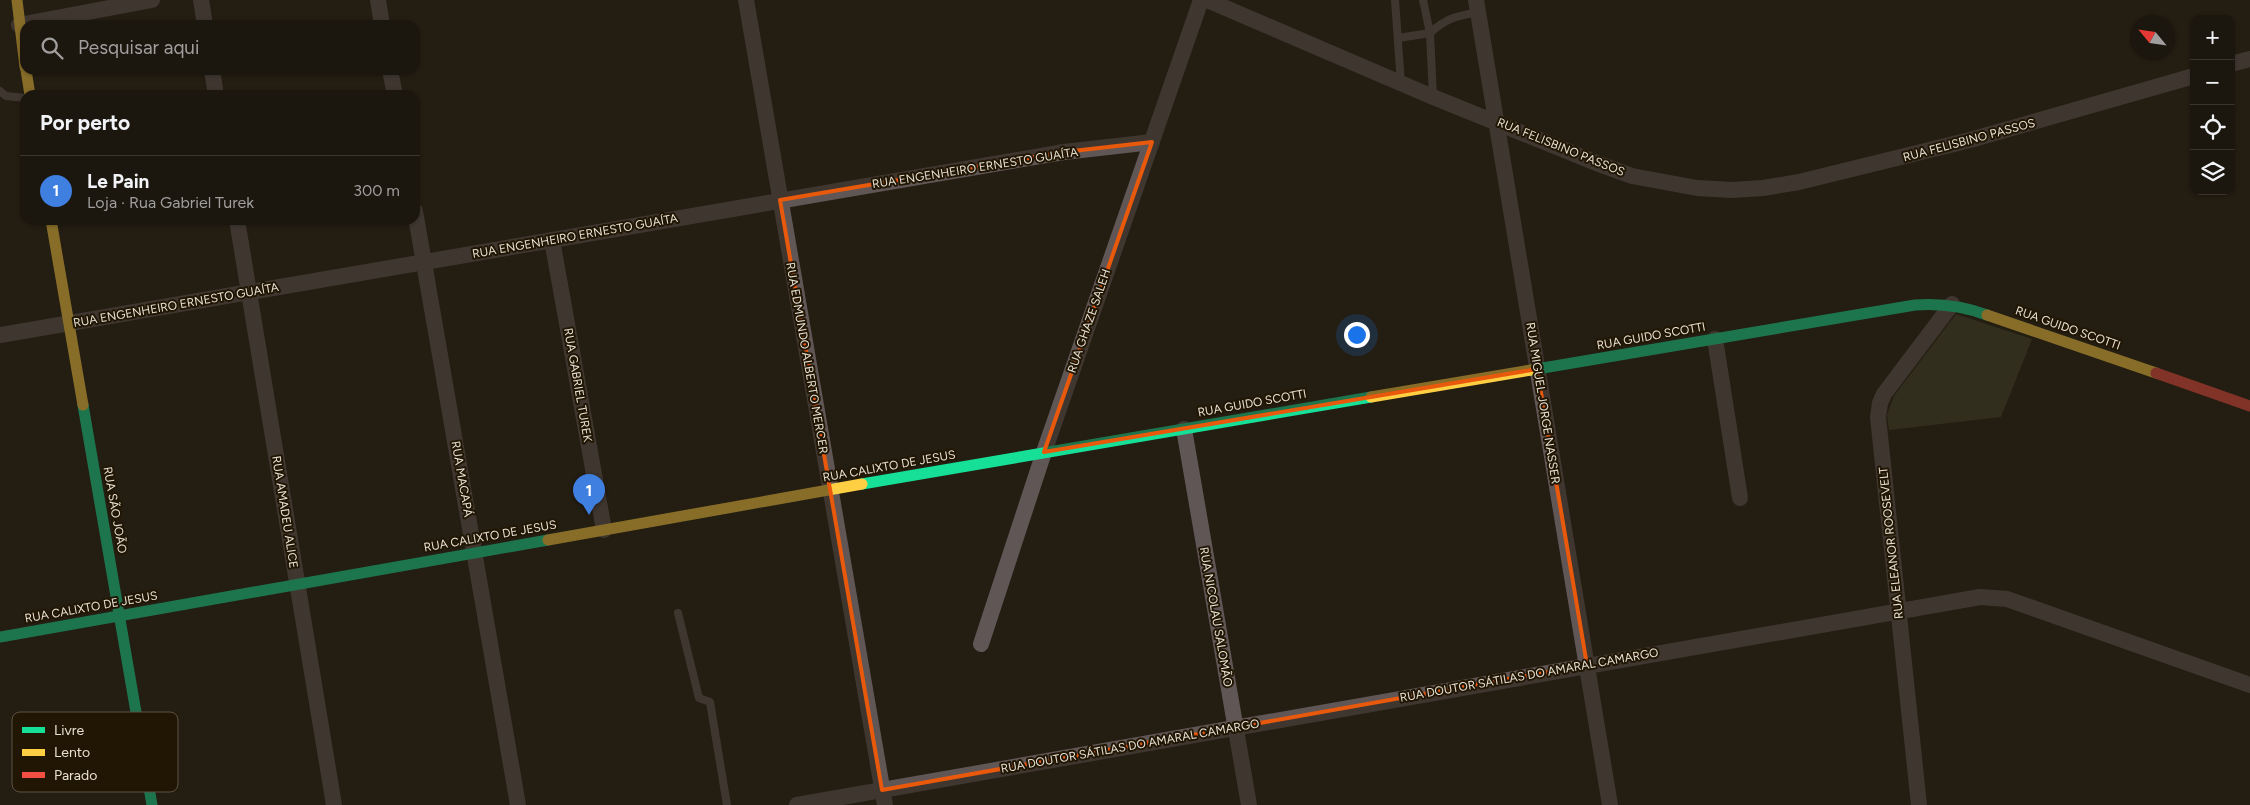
<!DOCTYPE html>
<html lang="pt">
<head>
<meta charset="utf-8">
<style>
  :root { --surface:#1b160e; --page:#241f17; --text:#f1f3f6; --muted:#a09f9e; --line:#39352e; --accent:#7c3aed }
  body { margin:0; font-family:Figtree,sans-serif; background:var(--page); color:var(--text) }
  .controls { position:absolute; right:15px; top:15px; display:grid; overflow:hidden; border-radius:10px; box-shadow:0 1px 4px #0004 }
  .controls button { width:45px; height:45px; display:grid; place-items:center; padding:0; border:0; border-bottom:1px solid var(--line); background:var(--surface); color:var(--text); font:25px sans-serif }
  .compass { position:absolute; left:2130px; top:15px; width:45px; height:45px; border-radius:50%; background:var(--surface); box-shadow:0 1px 4px #0004; rotate:299deg }
  .you { position:absolute; left:1356px; top:334px; width:18px; height:18px; margin:-12px; border:4px solid #fff; border-radius:50%; background:#1a73e8; box-shadow:0 0 0 8px #1a73e833 }
  .badge { display:grid; place-items:center; width:32px; height:32px; border-radius:50%; background:var(--accent); color:#fff; font-size:16px; font-weight:700 }
  .pin { position:absolute; translate:-50% -41px; filter:drop-shadow(0 1px 2px #0008) }
  .pin::after { content:''; position:absolute; top:26px; width:18px; height:15px; background:inherit; clip-path:polygon(0 0,100% 0,50% 100%) }
  .list { margin:0; padding:0; list-style:none }
  h2 { display:flex; justify-content:space-between; align-items:center; height:65px; margin:0; padding:0 20px; font-size:21px }
  h2 small { font-size:16px; font-weight:400; color:var(--muted) }
  .list li { display:grid; grid-template-columns:32px 1fr auto; gap:15px; align-items:center; box-sizing:border-box; height:70px; padding:0 20px; border-top:1px solid var(--line) }
  .list b { display:block; font-size:19px; white-space:nowrap }
  .list p { margin:0; font-size:16px; white-space:nowrap; color:var(--muted) }
  .list em { font-size:16px; font-style:normal; color:var(--muted) }
  .icon { flex:none; width:28px; height:28px; fill:none; stroke:currentColor; stroke-width:2; stroke-linecap:round; stroke-linejoin:round }
  .map { position:relative; flex:none; width:2250px; height:805px; overflow:hidden }
  .search { position:absolute; background:var(--surface); box-shadow:0 1px 4px #0004; left:20px; top:20px; width:400px; height:55px; display:flex; align-items:center; gap:12px; box-sizing:border-box; padding:0 18px; border-radius:15px; color:var(--muted); font-size:19px }
  .panel { position:absolute; background:var(--surface); box-shadow:0 1px 4px #0004; left:20px; top:90px; width:400px; height:135px; border-radius:15px }
  .map>svg:first-child { display:block }
  .green { fill:#42432b }
  .lines { fill:none; stroke-linecap:round; stroke-linejoin:round }
  .lane { stroke:#615656; stroke-width:8 }
  .street { stroke:#615656; stroke-width:16 }
  .fast { stroke:#16e098; stroke-width:11 }
  .slow { stroke:#ffcf43; stroke-width:11 }
  .jam { stroke:#f24e42; stroke-width:11 }
  .marked { fill:none; stroke:#e8590c; stroke-width:4; stroke-linejoin:round }
  .labels { text-anchor:middle; stroke-width:4; stroke-linejoin:round; paint-order:stroke }
  .street-label { font-size:12px; fill:#e8e1d4; stroke:#211603 }
  .key { fill:#211603; stroke:#5d5342; stroke-width:1 }
  .key-label { font-size:14px; fill:#e8e1d4 }
</style>
</head>
<body>
<div class="map">
<svg width="2250" height="805" viewBox="0 0 2250 805">
  <rect width="100%" height="100%" fill="#241e12"/>
  <polygon class="green" points="1956,314 2032,339 2001,417 1889,430 1887,415 1894,396"/>
  <g class="lines">
    <g class="lane">
      <polyline points="1395,0 1401,84"/>
      <polyline points="1398,38 1430,33 1423,0"/>
      <polyline points="0,91 6,96 25,98"/>
      <path d="M1433,97L1430,33C1446,18 1457,16 1478,12"/>
      <polyline points="678,613 699,698 710,702 727,805"/>
    </g>
    <g class="street">
      <polyline points="201,0 205,25"/>
      <polyline points="378,0 382,25"/>
      <polyline points="746,0 885,805"/>
      <polyline points="1207,0 1433,97 1599,164 1632,176 1697,188 1732,190 1763,188 1799,182 1970,140 2194,76"/>
      <polyline points="1476,0 1610,805"/>
      <polyline points="19,25 152,0"/>
      <polyline points="2231,64 2250,59"/>
      <polyline points="212,70 216,95"/>
      <polyline points="390,70 395,95"/>
      <polyline points="415,211 518,805"/>
      <polyline points="237,220 334,805"/>
      <polyline points="552,240 604,530"/>
      <polyline points="0,335 1064,152 1152,142"/>
      <polyline points="1715,339 1740,498"/>
      <polyline points="1184,429 1249,805"/>
      <polyline points="981,644 1044,452 1201,0"/>
      <polyline points="797,805 1980,597 2007,599 2250,685"/>
      <polyline points="1919,805 1878,417 1880,403 1884,394 1952,304"/>
    </g>
    <g class="fast">
      <path d="M1531,370L1915,305C1941,303 1963,306 1987,315"/>
      <polyline points="83,405 152,805"/>
      <polyline points="862,484 1371,397"/>
      <polyline points="0,637 548,540"/>
    </g>
    <g class="slow">
      <polyline points="17,0 25,67"/>
      <polyline points="26,70 30,95"/>
      <polyline points="51,220 83,405"/>
      <polyline points="1987,315 2156,373"/>
      <polyline points="1371,397 1531,370"/>
      <polyline points="548,540 862,484"/>
    </g>
    <polyline class="jam" points="2156,373 2250,406"/>
  </g>
  <path d="M0 0H2250V805H0ZM1152,142L1044,452L1537,369L1587,665L882,790L780,200L1064,152Z" fill="#241e12" fill-opacity=".55" fill-rule="evenodd"/>
  <path class="marked" d="M1152,142L1044,452L1537,369L1587,665L882,790L780,200L1064,152Z"/>
  <g class="labels">
    <g class="street-label">
      <text transform="translate(1969 140) rotate(-15)" y="4">RUA FELISBINO PASSOS</text>
      <text transform="translate(1561 147) rotate(22)" y="4">RUA FELISBINO PASSOS</text>
      <text transform="translate(975 168) rotate(-9)" y="4">RUA ENGENHEIRO ERNESTO GUAÍTA</text>
      <text transform="translate(575 236) rotate(-10)" y="4">RUA ENGENHEIRO ERNESTO GUAÍTA</text>
      <text transform="translate(176 305) rotate(-10)" y="4">RUA ENGENHEIRO ERNESTO GUAÍTA</text>
      <text transform="translate(1089 321) rotate(-71)" y="4">RUA GHAZE SALEH</text>
      <text transform="translate(2068 328) rotate(19)" y="4">RUA GUIDO SCOTTI</text>
      <text transform="translate(1651 336) rotate(-10)" y="4">RUA GUIDO SCOTTI</text>
      <text transform="translate(807 358) rotate(80)" y="4">RUA EDMUNDO ALBERTO MERCER</text>
      <text transform="translate(578 385) rotate(80)" y="4">RUA GABRIEL TUREK</text>
      <text transform="translate(1252 403) rotate(-10)" y="4">RUA GUIDO SCOTTI</text>
      <text transform="translate(1543 403) rotate(81)" y="4">RUA MIGUEL JORGE NASSER</text>
      <text transform="translate(889 466) rotate(-10)" y="4">RUA CALIXTO DE JESUS</text>
      <text transform="translate(462 479) rotate(80)" y="4">RUA MACAPÁ</text>
      <text transform="translate(115 510) rotate(80)" y="4">RUA SÃO JOÃO</text>
      <text transform="translate(285 512) rotate(81)" y="4">RUA AMADEU ALICE</text>
      <text transform="translate(490 536) rotate(-10)" y="4">RUA CALIXTO DE JESUS</text>
      <text transform="translate(1891 543) rotate(-96)" y="4">RUA ELEANOR ROOSEVELT</text>
      <text transform="translate(91 607) rotate(-10)" y="4">RUA CALIXTO DE JESUS</text>
      <text transform="translate(1216 617) rotate(80)" y="4">RUA NICOLAU SALOMÃO</text>
      <text transform="translate(1529 675) rotate(-10)" y="4">RUA DOUTOR SÁTILAS DO AMARAL CAMARGO</text>
      <text transform="translate(1130 746) rotate(-10)" y="4">RUA DOUTOR SÁTILAS DO AMARAL CAMARGO</text>
    </g>
  </g>
  <rect x="12" y="712" width="166" height="80" rx="8" class="key"/>
  <rect x="22" y="727" width="23" height="6" fill="#16e098"/>
  <rect x="22" y="749" width="23" height="7" fill="#ffcf43"/>
  <rect x="22" y="772" width="23" height="6" fill="#f24e42"/>
  <g class="key-label">
    <text x="54" y="735">Livre</text>
    <text x="54" y="757">Lento</text>
    <text x="54" y="780">Parado</text>
  </g>
</svg>
<div class="controls">
<button>+</button>
<button>−</button>
<button><svg class="icon" aria-label="locate" viewBox="0 0 24 24"><circle cx="12" cy="12" r="6"/><path d="M12 2v4M12 18v4M2 12h4M18 12h4"/></svg></button>
<button><svg class="icon" aria-label="layers" viewBox="0 0 24 24"><path d="M12 4l9 5-9 5-9-5zM3 14l9 5 9-5"/></svg></button>
</div>
<svg class="compass" viewBox="-18 -18 36 36"><path d="M0-13l5 13h-10z" fill="#e53935"/><path d="M0 13l5-13h-10z" fill="#a09f9e"/></svg>
<div class="you"></div>
<div class="pin badge" style="left:589px;top:515px;background:#3f7fe0">1</div>
<div class="search"><svg class="icon" aria-label="search" viewBox="0 0 24 24"><circle cx="10" cy="10" r="6"/><path d="M15 15l6 6"/></svg>Pesquisar aqui</div>
<section class="panel">
<h2>Por perto<small></small></h2>
<ul class="list">
<li><span class="badge" style="background:#3f7fe0">1</span><div><b>Le Pain</b><p>Loja · Rua Gabriel Turek</p></div><em>300 m</em></li>
</ul>
</section>
</div>
</body>
</html>
